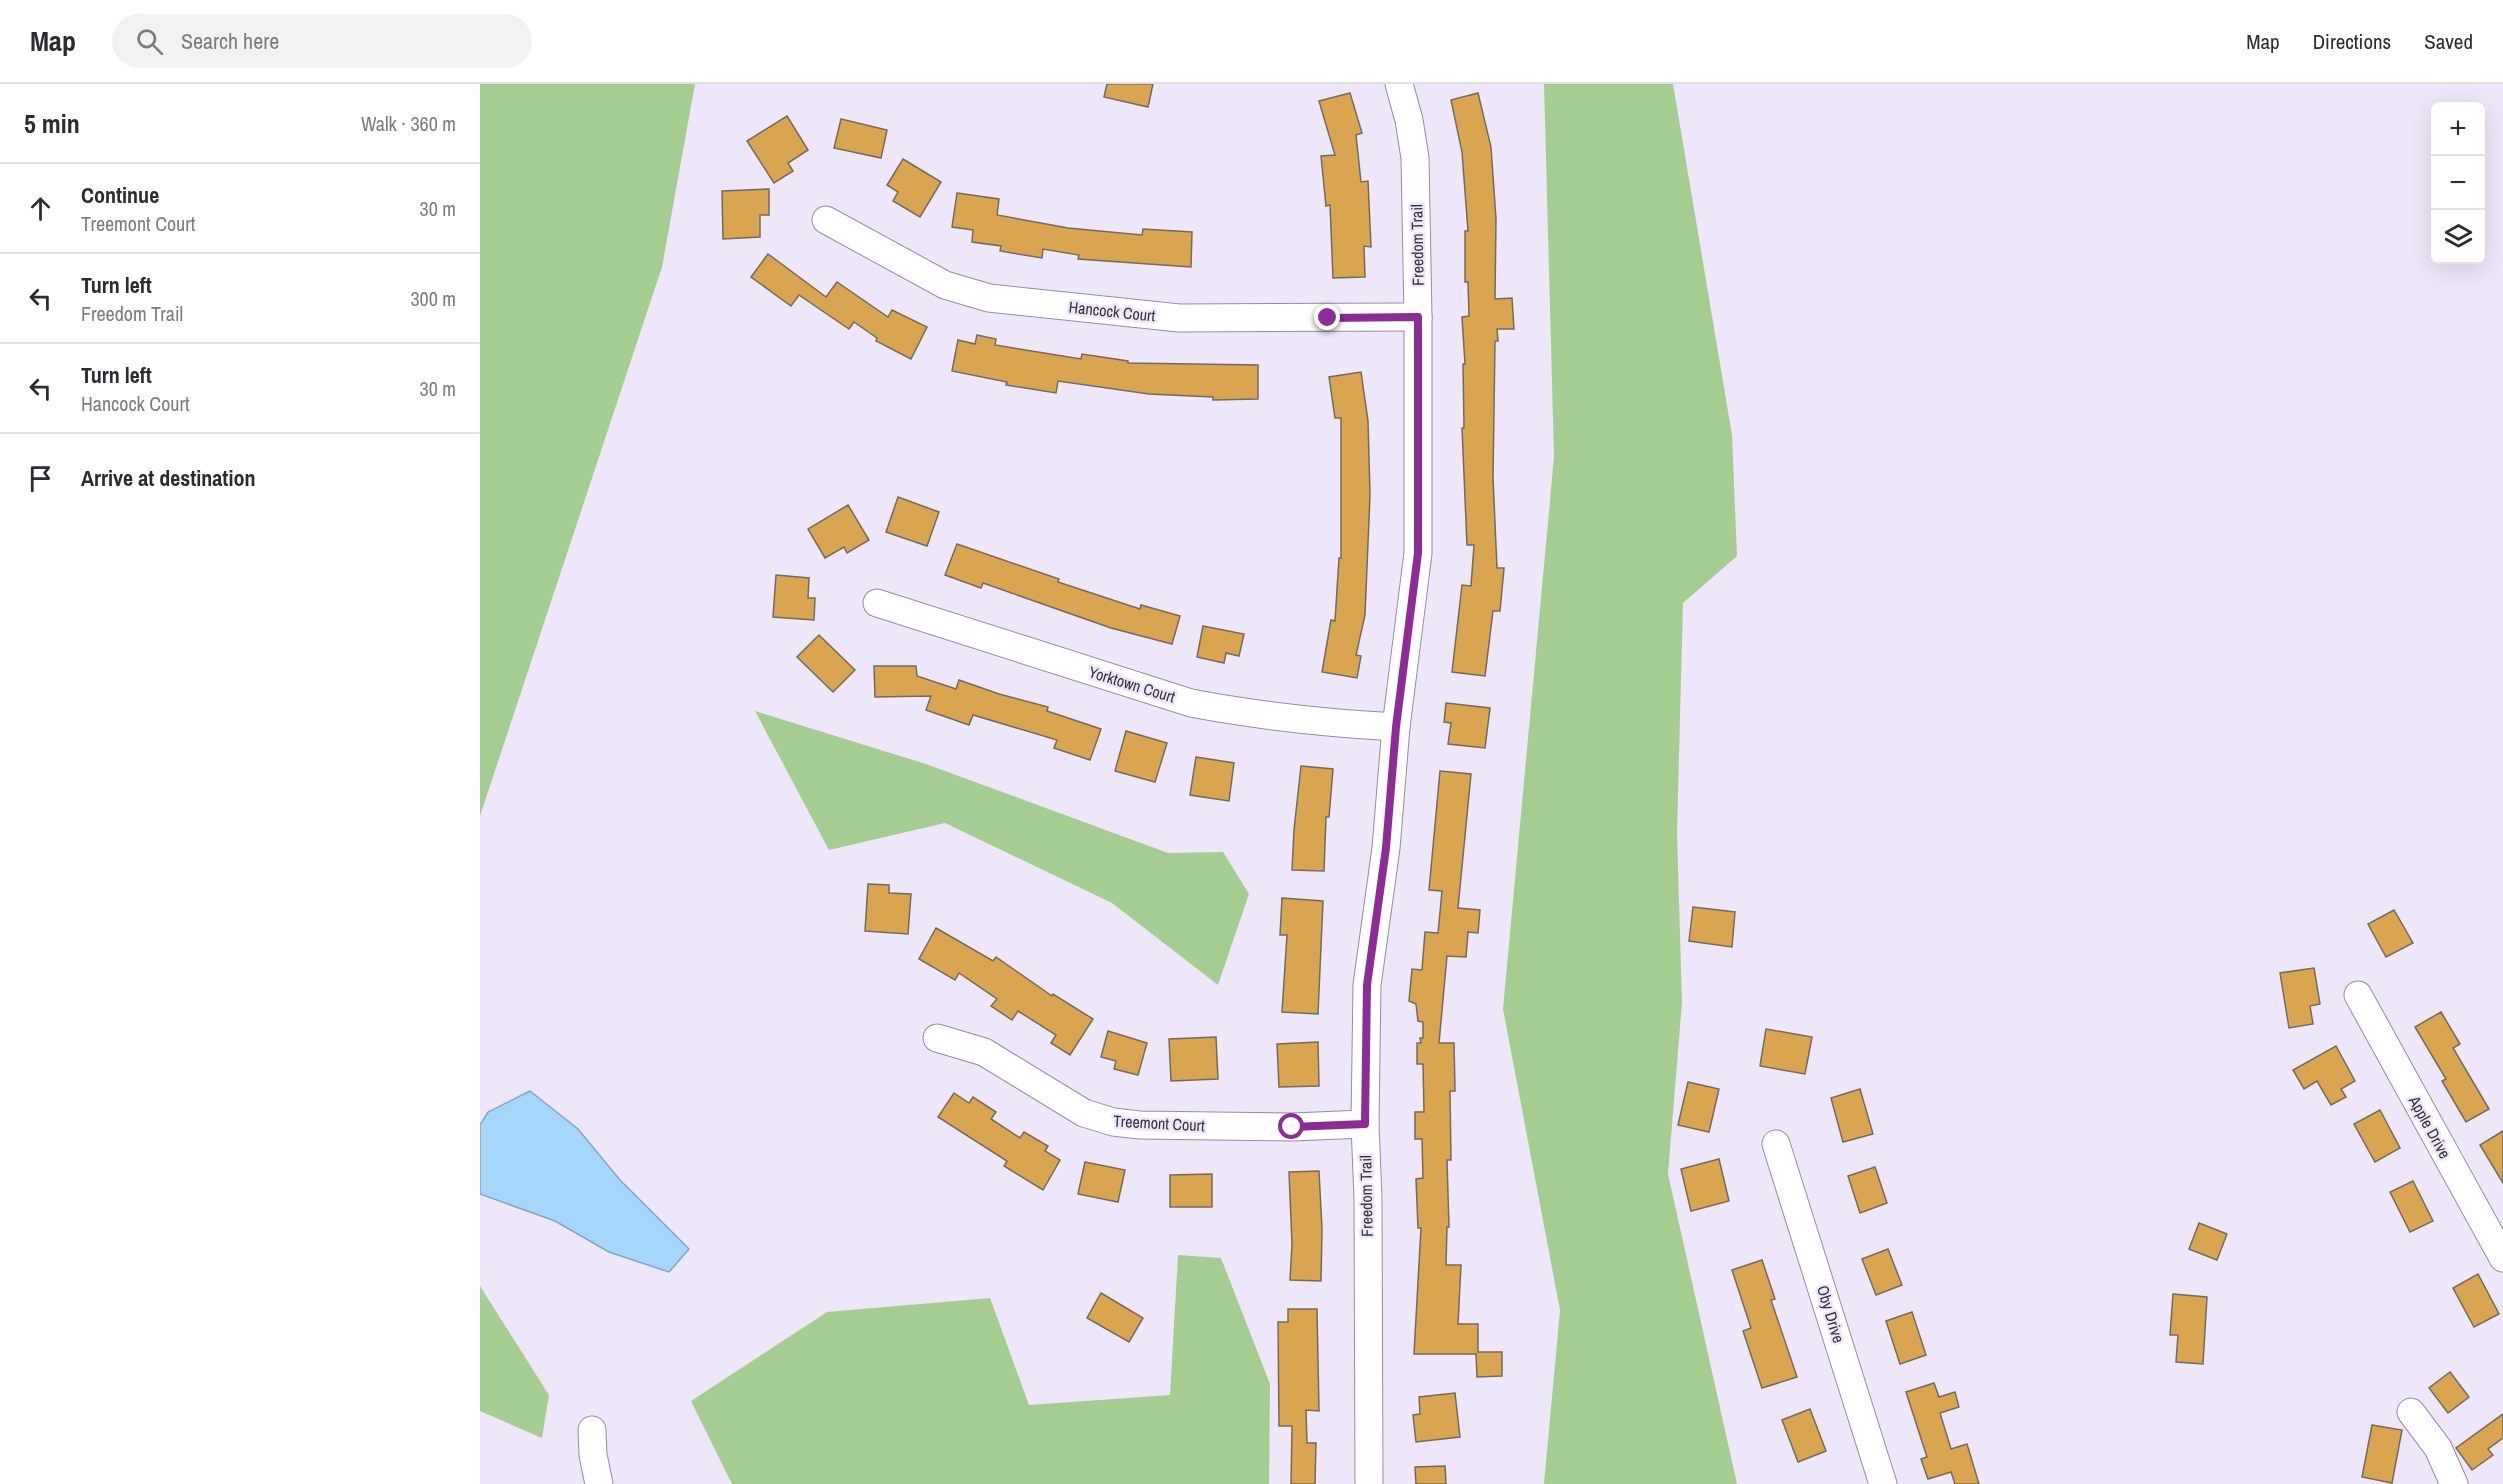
<!DOCTYPE html>
<html lang="en">
<head>
<meta charset="utf-8">
<style>
  :root { --surface:#fff; --page:#f2f2f3; --text:#2b2b33; --muted:#7c7c81; --line:#e1e1e2 }
  body { margin:0; font-family:"Archivo Narrow",sans-serif; background:var(--page); color:var(--text) }
  .controls { position:absolute; right:18px; top:18px; display:grid; overflow:hidden; border-radius:9px; box-shadow:0 6px 24px #0002 }
  .controls button { width:54px; height:54px; display:grid; place-items:center; padding:0; border:0; border-bottom:2px solid var(--line); background:var(--surface); color:var(--text); font:30px sans-serif }
  .stop { position:absolute; width:18px; height:18px; margin:-14px; border:4px solid #8c2c95; border-radius:50%; background:#fff }
  .stop.end { background:#8c2c95; border-color:#fff; box-shadow:0 2px 6px #0008 }
  .list { margin:0; padding:0; list-style:none }
  h2 { display:flex; justify-content:space-between; align-items:center; height:78px; margin:0; padding:0 24px; font-size:26px }
  h2 small { font-size:20px; font-weight:400; color:var(--muted) }
  .list li { display:grid; grid-template-columns:39px 1fr auto; gap:18px; align-items:center; box-sizing:border-box; height:90px; padding:0 24px; border-top:2px solid var(--line) }
  .list b { display:block; font-size:22px; white-space:nowrap }
  .list p { margin:0; font-size:20px; white-space:nowrap; color:var(--muted) }
  .list em { font-size:20px; font-style:normal; color:var(--muted) }
  .icon { flex:none; width:33px; height:33px; fill:none; stroke:currentColor; stroke-width:2; stroke-linecap:round; stroke-linejoin:round }
  .map { position:relative; flex:none; width:2023px; height:1400px; overflow:hidden }
  header { display:flex; align-items:center; gap:36px; box-sizing:border-box; height:84px; padding:0 30px; background:var(--surface); border-bottom:2px solid var(--line) }
  header strong { font-size:28px }
  nav { display:flex; gap:33px; margin-inline-start:auto; font-size:21px }
  .search { width:420px; height:54px; background:var(--page); display:flex; align-items:center; gap:15px; box-sizing:border-box; padding:0 21px; border-radius:33px; color:var(--muted); font-size:22px }
  main { display:flex }
  aside { flex:1; background:var(--surface) }
  .map>svg:first-child { display:block }
  .green { fill:#a6cd91 }
  .water { fill:#a6d7fb; stroke:#84a6c1; stroke-width:1.5 }
  .building { fill:#d9a550; stroke:#756b5c; stroke-width:1.5 }
  .lines { fill:none; stroke-linecap:round; stroke-linejoin:round }
  .minor-casing { stroke:#958d9e; stroke-width:29 }
  .minor { stroke:#fff; stroke-width:27 }
  .route { stroke:#8c2c95; stroke-width:8 }
  .labels { text-anchor:middle; stroke-width:5; stroke-linejoin:round; paint-order:stroke }
  .street-label { font-size:16px; fill:#353239; stroke:#eee6f9 }
</style>
</head>
<body>
<header>
<strong>Map</strong>
<div class="search"><svg class="icon" aria-label="search" viewBox="0 0 24 24"><circle cx="10" cy="10" r="6"/><path d="M15 15l6 6"/></svg>Search here</div>
<nav><a>Map</a><a>Directions</a><a>Saved</a></nav>
</header>
<main>
<aside>
<h2>5 min<small>Walk · 360 m</small></h2>
<ul class="list">
<li><svg class="icon" aria-label="ahead" viewBox="0 0 24 24"><path d="M12 20V5M6 11l6-6 6 6"/></svg><div><b>Continue</b><p>Treemont Court</p></div><em>30 m</em></li>
<li><svg class="icon" aria-label="left" viewBox="0 0 24 24"><path d="M17 20v-9H6M10 6l-5 5 5 5"/></svg><div><b>Turn left</b><p>Freedom Trail</p></div><em>300 m</em></li>
<li><svg class="icon" aria-label="left" viewBox="0 0 24 24"><path d="M17 20v-9H6M10 6l-5 5 5 5"/></svg><div><b>Turn left</b><p>Hancock Court</p></div><em>30 m</em></li>
<li><svg class="icon" aria-label="arrive" viewBox="0 0 24 24"><path d="M6 21V4h12l-3 4 3 4H6"/></svg><div><b>Arrive at destination</b></div></li>
</ul>
</aside>
<div class="map">
<svg width="2023" height="1400" viewBox="0 0 2023 1400">
  <rect width="100%" height="100%" fill="#eee6f9"/>
  <g class="green">
    <polygon points="0,0 215,0 182,183 0,732"/>
    <polygon points="1064,0 1193,0 1252,351 1257,472 1203,519 1197,749 1202,918 1188,1090 1257,1400 1064,1400 1080,1226 1023,925 1074,373"/>
    <polygon points="275,627 446,680 688,769 743,768 769,810 738,901 632,819 465,739 349,766"/>
    <polygon points="698,1171 741,1174 790,1300 789,1400 252,1400 211,1317 347,1228 510,1214 549,1321 690,1311"/>
    <polygon points="0,1202 69,1311 62,1354 0,1327"/>
  </g>
  <polygon class="water" points="50,1007 98,1045 140,1096 209,1165 189,1188 129,1168 75,1137 0,1110 0,1041 8,1028"/>
  <g class="building">
    <polygon points="627,0 673,0 668,23 624,13"/>
    <polygon points="870,9 882,49 876,51 881,98 888,97 891,163 884,162 885,193 853,194 850,121 846,122 841,72 855,71 839,17"/>
    <polygon points="998,9 1011,63 1016,135 1015,215 1032,214 1034,245 1017,245 1018,257 1015,257 1013,394 1017,484 1024,484 1020,527 1013,527 1005,592 972,588 982,501 991,502 994,461 987,461 982,344 984,344 983,280 985,280 982,233 989,232 988,198 985,198 985,147 988,147 982,68 971,16"/>
    <polygon points="307,32 328,66 308,79 313,87 294,99 267,57"/>
    <polygon points="361,35 407,46 401,74 354,64"/>
    <polygon points="423,75 461,98 440,133 413,117 418,108 407,101"/>
    <polygon points="289,105 289,131 280,131 280,153 243,155 242,107"/>
    <polygon points="477,109 519,115 517,131 588,144 662,151 663,145 712,148 711,183 598,175 599,171 563,165 562,174 520,167 521,162 492,158 493,146 472,143"/>
    <polygon points="288,170 346,213 357,198 408,233 412,226 447,243 431,275 396,257 397,254 374,238 369,245 319,211 311,222 271,193"/>
    <polygon points="497,251 516,255 515,261 601,275 602,270 648,277 648,279 778,281 778,315 733,316 733,313 669,310 578,297 576,309 526,301 527,298 472,287 478,256 495,260"/>
    <polygon points="881,288 888,337 890,411 885,531 876,571 881,572 877,594 842,588 851,536 855,537 859,474 861,474 861,334 855,334 849,293"/>
    <polygon points="418,413 459,428 447,462 406,448"/>
    <polygon points="368,421 389,456 367,469 364,463 345,474 328,445"/>
    <polygon points="477,460 579,495 578,498 660,525 661,521 700,532 692,560 631,544 503,499 501,504 465,491"/>
    <polygon points="296,491 329,494 328,514 335,514 334,536 293,533"/>
    <polygon points="723,542 764,550 759,572 746,569 744,579 717,573"/>
    <polygon points="339,551 375,586 353,608 317,573"/>
    <polygon points="394,582 436,582 437,592 476,605 479,596 519,610 568,623 567,627 621,645 610,676 574,664 577,656 493,631 489,641 446,626 451,612 395,613"/>
    <polygon points="966,619 1010,624 1005,664 968,660 971,639 964,638"/>
    <polygon points="646,647 687,659 675,698 635,687"/>
    <polygon points="716,673 754,679 749,717 710,711"/>
    <polygon points="821,682 853,685 849,733 846,733 844,787 812,786 814,746"/>
    <polygon points="960,687 991,690 978,824 1000,826 998,849 988,848 986,873 967,872 959,959 974,959 975,1007 970,1007 971,1076 967,1076 969,1143 967,1143 966,1181 981,1181 978,1240 998,1240 998,1268 1022,1268 1022,1292 997,1293 996,1270 934,1270 941,1144 938,1144 936,1095 943,1094 942,1055 935,1055 935,1028 944,1028 943,980 937,980 937,959 941,959 940,954 943,954 943,938 938,937 936,920 929,917 932,885 942,886 945,848 958,849 962,807 949,806"/>
    <polygon points="388,800 409,801 409,809 431,810 428,850 385,847"/>
    <polygon points="802,814 843,817 838,930 802,928 807,851 800,851"/>
    <polygon points="1213,823 1255,828 1252,863 1209,857"/>
    <polygon points="1914,826 1933,859 1906,873 1888,840"/>
    <polygon points="456,844 513,877 516,873 572,912 573,910 613,935 590,971 571,959 576,951 538,927 532,936 511,922 517,915 479,889 475,896 439,875"/>
    <polygon points="1834,884 1840,920 1830,922 1833,940 1809,944 1800,889"/>
    <polygon points="1961,928 1980,960 1973,964 2009,1025 1986,1038 1962,997 1966,995 1935,943"/>
    <polygon points="1286,945 1332,953 1325,990 1280,982"/>
    <polygon points="628,947 667,959 658,991 634,985 636,977 621,973"/>
    <polygon points="736,953 738,995 691,997 689,955"/>
    <polygon points="838,958 839,1002 799,1003 797,960"/>
    <polygon points="1856,962 1875,997 1861,1005 1866,1013 1851,1021 1837,997 1824,1005 1813,986"/>
    <polygon points="1208,998 1239,1005 1229,1048 1198,1041"/>
    <polygon points="1380,1005 1393,1050 1363,1058 1351,1014"/>
    <polygon points="474,1009 489,1019 493,1013 516,1028 511,1035 540,1054 544,1048 568,1062 565,1067 580,1076 563,1106 524,1082 527,1077 458,1033"/>
    <polygon points="1900,1026 1920,1064 1895,1078 1874,1040"/>
    <polygon points="2023,1047 2023,1099 2000,1061"/>
    <polygon points="1239,1075 1249,1117 1211,1127 1201,1085"/>
    <polygon points="605,1078 645,1086 638,1118 598,1110"/>
    <polygon points="1395,1083 1407,1119 1380,1129 1368,1092"/>
    <polygon points="839,1087 842,1145 841,1197 810,1196 812,1160 809,1088"/>
    <polygon points="732,1090 732,1123 690,1123 690,1091"/>
    <polygon points="1933,1097 1953,1137 1930,1148 1910,1108"/>
    <polygon points="1719,1139 1747,1150 1737,1176 1709,1165"/>
    <polygon points="1408,1165 1422,1201 1396,1211 1382,1175"/>
    <polygon points="1282,1176 1295,1215 1291,1216 1317,1293 1282,1304 1263,1247 1271,1244 1252,1186"/>
    <polygon points="1998,1190 2019,1230 1994,1243 1973,1204"/>
    <polygon points="621,1209 663,1234 649,1258 607,1234"/>
    <polygon points="1693,1210 1727,1213 1723,1280 1696,1278 1698,1251 1690,1251"/>
    <polygon points="808,1225 837,1225 839,1327 826,1326 827,1359 836,1359 835,1400 811,1400 812,1342 799,1342 798,1238 808,1238"/>
    <polygon points="1432,1228 1446,1271 1420,1280 1406,1237"/>
    <polygon points="1970,1288 1989,1313 1968,1329 1949,1304"/>
    <polygon points="1454,1299 1459,1313 1475,1308 1479,1323 1460,1329 1471,1365 1487,1360 1499,1400 1475,1400 1471,1388 1448,1395 1441,1375 1447,1373 1426,1308"/>
    <polygon points="975,1309 980,1353 936,1358 933,1331 940,1330 939,1313"/>
    <polygon points="1330,1325 1346,1367 1318,1378 1302,1336"/>
    <polygon points="2023,1330 2023,1354 2008,1365 2013,1371 1992,1386 1976,1364"/>
    <polygon points="1892,1341 1922,1346 1912,1399 1882,1393"/>
    <polygon points="965,1382 966,1400 936,1400 935,1383"/>
  </g>
  <g class="lines">
    <g class="minor-casing">
      <g id="minor">
        <polyline points="346,136 465,201 509,214 699,234 938,233"/>
        <path d="M397,519L711,619C779,632 847,639 916,643"/>
        <polyline points="1878,911 2023,1174"/>
        <polyline points="457,954 504,968 604,1029 633,1038 660,1041 812,1043 885,1040"/>
        <polyline points="1296,1060 1403,1400"/>
        <polyline points="1931,1328 1958,1364 1974,1400"/>
        <polyline points="112,1346 113,1371 119,1400"/>
        <polyline points="889,1400 888,1115 885,1040 887,901 906,764 916,643 938,469 938,233 935,74 929,36 919,0"/>
      </g>
    </g>
    <use href="#minor" class="minor"/>
  </g>
  <g class="lines">
    <polyline class="route" points="812,1043 885,1040 887,901 906,764 916,643 938,469 938,233 848,234"/>
  </g>
  <g class="labels">
    <g class="street-label">
      <text transform="translate(937 161) rotate(-91)" y="6">Freedom Trail</text>
      <text transform="translate(632 227) rotate(6)" y="6">Hancock Court</text>
      <text transform="translate(652 600) rotate(17)" y="6">Yorktown Court</text>
      <text transform="translate(679 1039) rotate(3)" y="6">Treemont Court</text>
      <text transform="translate(1950 1043) rotate(61)" y="6">Apple Drive</text>
      <text transform="translate(886 1112) rotate(-91)" y="6">Freedom Trail</text>
      <text transform="translate(1351 1230) rotate(73)" y="6">Oby Drive</text>
    </g>
  </g>
</svg>
<div class="controls">
<button>+</button>
<button>−</button>
<button><svg class="icon" aria-label="layers" viewBox="0 0 24 24"><path d="M12 4l9 5-9 5-9-5zM3 14l9 5 9-5"/></svg></button>
</div>
<div class="stop" style="left:812px;top:1043px"></div>
<div class="stop end" style="left:848px;top:234px"></div>
</div>
</main>
</body>
</html>
